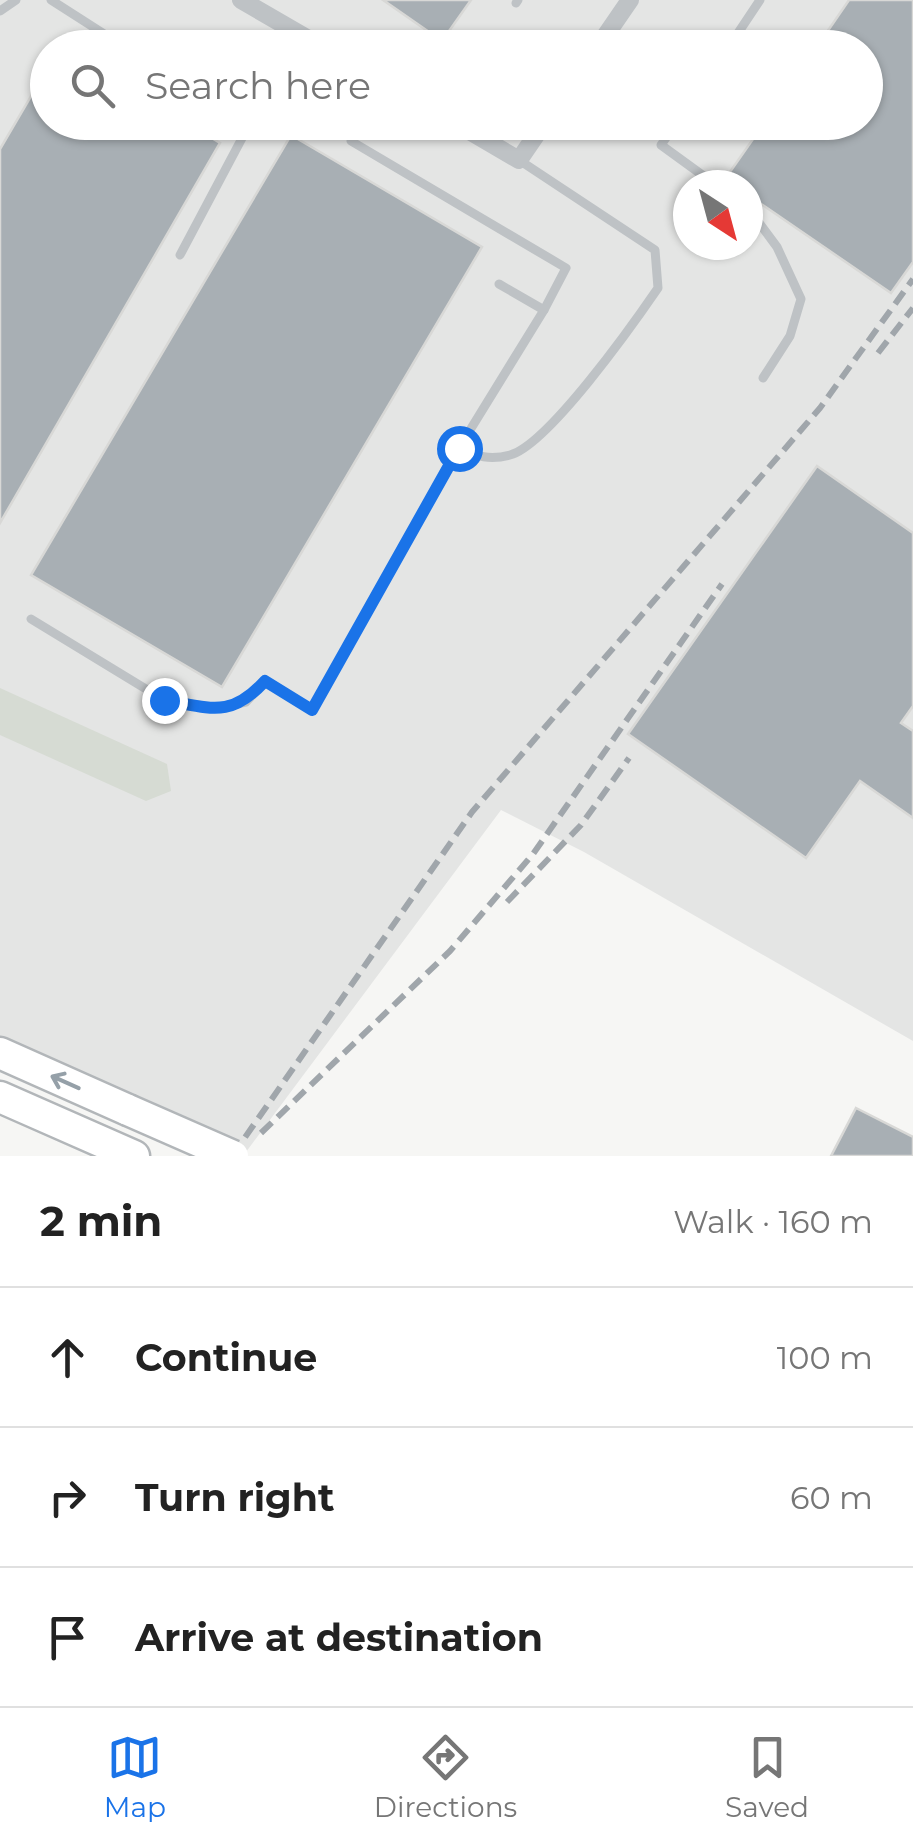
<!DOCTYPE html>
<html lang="en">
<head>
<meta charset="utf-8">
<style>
  :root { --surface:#fff; --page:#f2f2f2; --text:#222; --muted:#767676; --line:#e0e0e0; --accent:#1a73e8 }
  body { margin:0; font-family:Montserrat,sans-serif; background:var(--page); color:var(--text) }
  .compass { position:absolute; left:673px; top:170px; width:90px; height:90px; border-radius:50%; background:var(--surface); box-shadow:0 2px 8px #0004; rotate:144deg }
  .stop { position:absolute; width:30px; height:30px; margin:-22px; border:8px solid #1a73e8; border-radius:50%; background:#fff }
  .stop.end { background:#1a73e8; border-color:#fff; box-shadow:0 2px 10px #0008 }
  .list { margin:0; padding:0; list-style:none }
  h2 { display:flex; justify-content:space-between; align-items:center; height:130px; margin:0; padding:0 40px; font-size:42px }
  h2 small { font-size:32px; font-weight:400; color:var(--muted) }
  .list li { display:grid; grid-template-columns:65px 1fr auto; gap:30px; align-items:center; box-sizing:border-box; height:140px; padding:0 40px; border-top:2px solid var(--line) }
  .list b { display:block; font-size:38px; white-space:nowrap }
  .list em { font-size:32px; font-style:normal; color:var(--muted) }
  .icon { flex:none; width:55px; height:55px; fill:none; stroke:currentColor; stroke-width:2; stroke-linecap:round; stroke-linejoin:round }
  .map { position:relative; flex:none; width:913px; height:1156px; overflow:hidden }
  .search { position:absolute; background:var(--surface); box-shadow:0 2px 8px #0004; left:30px; right:30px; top:30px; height:110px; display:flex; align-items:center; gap:25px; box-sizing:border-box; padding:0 35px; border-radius:55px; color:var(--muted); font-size:38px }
  .sheet { height:550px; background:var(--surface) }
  nav { display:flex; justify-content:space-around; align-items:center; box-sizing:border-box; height:140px; border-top:2px solid var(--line); background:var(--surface); font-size:28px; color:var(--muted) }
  nav a { display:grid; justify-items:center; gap:5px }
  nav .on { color:var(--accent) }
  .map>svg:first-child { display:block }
  .built { fill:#e4e5e4; fill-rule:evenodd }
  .green { fill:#d6dbd3 }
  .building { fill:#a8afb4; stroke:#d8d8d6; stroke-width:2.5 }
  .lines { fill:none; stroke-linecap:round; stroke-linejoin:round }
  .primary-casing { stroke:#b2b6b9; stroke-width:35 }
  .service { stroke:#bec2c5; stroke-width:9 }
  .minor { stroke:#bec2c5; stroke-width:18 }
  .primary { stroke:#fff; stroke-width:30 }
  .rail { stroke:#a0a6ab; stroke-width:6; stroke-dasharray:15 8; stroke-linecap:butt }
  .primary-bridge-casing { stroke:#b2b6b9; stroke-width:35; stroke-linecap:butt }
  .primary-bridge { stroke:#fff; stroke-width:30 }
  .oneway { stroke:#95a0a8 }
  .route { stroke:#1a73e8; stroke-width:12 }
</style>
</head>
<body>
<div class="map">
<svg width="913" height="1156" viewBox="0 0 913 1156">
  <rect width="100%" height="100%" fill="#f6f6f4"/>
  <path class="built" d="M0,0H913V1041L584,852L501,810L243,1156L0,1039ZM48,48H866V122H48ZM688,185H748V245H688Z"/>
  <polygon class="green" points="0,688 167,764 171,791 146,801 0,735"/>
  <g class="building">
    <polygon points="383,0 471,0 442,41"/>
    <polygon points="849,0 913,0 913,262 891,293 748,195 748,185 733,185 725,179 765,122 866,122 866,48 816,48"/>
    <polygon points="48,67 48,122 185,122 220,143 0,523 0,149"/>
    <polygon points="291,135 482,247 222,687 31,575"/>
    <polygon points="817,466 913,533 913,706 901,723 913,731 913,818 860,781 806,858 628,734"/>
    <polygon points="856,1108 913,1137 913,1156 831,1156"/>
  </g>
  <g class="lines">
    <g class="primary-casing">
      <g id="primary">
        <polyline points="0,1053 128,1110"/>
        <polyline points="0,1097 134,1156"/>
      </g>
    </g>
    <g class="service">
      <polyline points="51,0 126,48"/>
      <polyline points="516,3 518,0"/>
      <polyline points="0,11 16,0"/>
      <polyline points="728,48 760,0"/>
      <polyline points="677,122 661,145 716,185"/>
      <polyline points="351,141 566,268 544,310"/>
      <polyline points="748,208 777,247 801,299 790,336 763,378"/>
      <polyline points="180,255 249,125 245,122"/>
      <path d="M499,284L544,310L459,448C476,457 491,460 510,455C548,445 634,323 658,288L655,250L519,160"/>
      <polyline points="31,619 164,700 217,708 246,702 265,681 312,709 459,448"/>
    </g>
    <g class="minor">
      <polyline points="241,0 324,48"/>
      <polyline points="597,48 630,0"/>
      <polyline points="454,122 519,160 545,122"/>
    </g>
    <use href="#primary" class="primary"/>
    <g class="rail">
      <polyline points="878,353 913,308"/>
      <polyline points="507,902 581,825 629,758"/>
      <polyline points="261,1133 450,951 533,854 722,584"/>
      <polyline points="232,1156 472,812 820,408 913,279"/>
    </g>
    <g class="primary-bridge-casing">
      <polyline id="primary-bridge" points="128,1110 233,1156"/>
    </g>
    <use href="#primary-bridge" class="primary-bridge"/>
  </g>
  <defs><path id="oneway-shaft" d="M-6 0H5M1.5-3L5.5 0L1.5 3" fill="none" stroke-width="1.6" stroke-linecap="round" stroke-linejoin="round" transform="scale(2.5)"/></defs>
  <use class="oneway" href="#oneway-shaft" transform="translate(65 1082) rotate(-156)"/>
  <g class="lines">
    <path class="route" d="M164,700C211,708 230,719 265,681L312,710L459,448"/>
  </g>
</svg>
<svg class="compass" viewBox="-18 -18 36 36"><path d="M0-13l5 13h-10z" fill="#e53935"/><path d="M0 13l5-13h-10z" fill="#767676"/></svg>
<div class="stop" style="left:459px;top:448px"></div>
<div class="stop end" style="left:164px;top:700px"></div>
<div class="search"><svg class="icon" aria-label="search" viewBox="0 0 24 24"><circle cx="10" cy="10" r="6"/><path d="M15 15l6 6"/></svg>Search here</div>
</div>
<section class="sheet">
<h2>2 min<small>Walk · 160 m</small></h2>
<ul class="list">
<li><svg class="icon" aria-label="ahead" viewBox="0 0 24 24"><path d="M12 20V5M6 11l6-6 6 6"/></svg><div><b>Continue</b></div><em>100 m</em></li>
<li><svg class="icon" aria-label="right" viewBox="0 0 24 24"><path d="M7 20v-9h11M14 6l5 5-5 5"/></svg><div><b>Turn right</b></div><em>60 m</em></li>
<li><svg class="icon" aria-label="arrive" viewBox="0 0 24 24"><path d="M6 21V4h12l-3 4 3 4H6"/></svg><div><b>Arrive at destination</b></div></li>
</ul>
</section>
<nav>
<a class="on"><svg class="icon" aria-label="map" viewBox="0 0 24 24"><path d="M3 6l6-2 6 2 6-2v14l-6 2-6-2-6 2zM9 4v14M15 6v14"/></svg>Map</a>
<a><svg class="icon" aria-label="directions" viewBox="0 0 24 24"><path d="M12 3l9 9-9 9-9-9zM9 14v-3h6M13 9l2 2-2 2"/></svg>Directions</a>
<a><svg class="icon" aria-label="saved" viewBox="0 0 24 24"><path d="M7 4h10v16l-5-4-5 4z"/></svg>Saved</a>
</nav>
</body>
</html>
